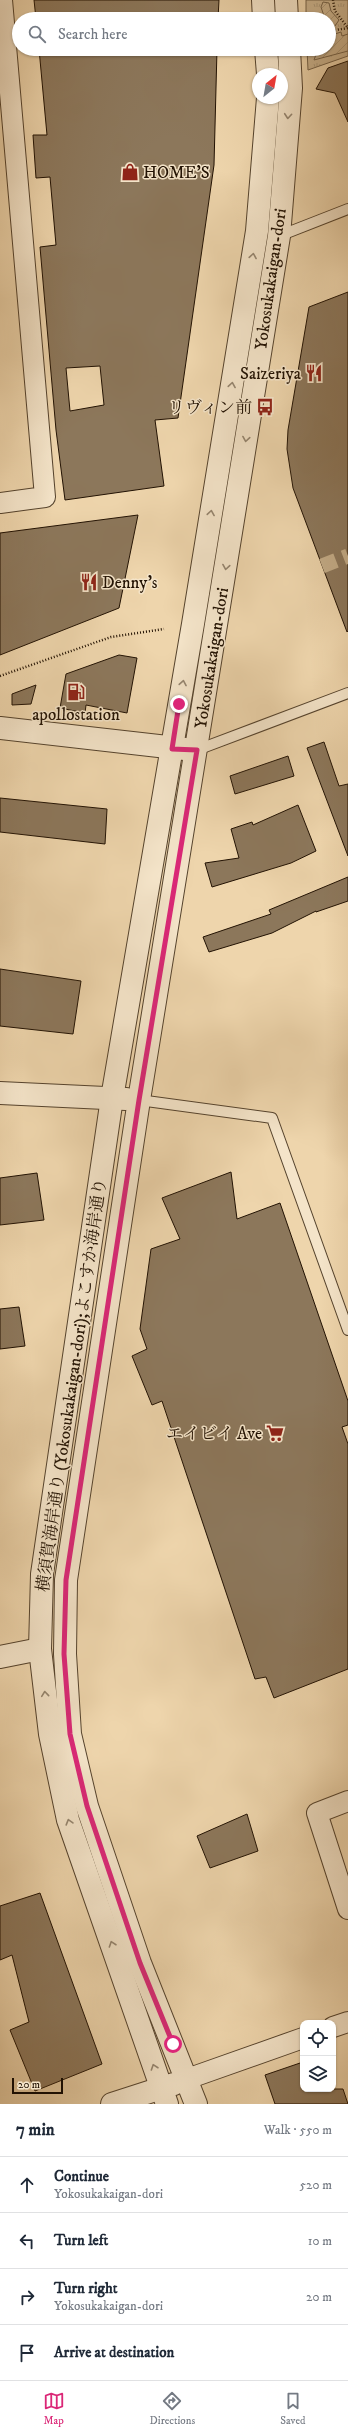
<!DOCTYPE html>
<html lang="en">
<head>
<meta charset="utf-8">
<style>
  :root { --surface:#fff; --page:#f6f6f7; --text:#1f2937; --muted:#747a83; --line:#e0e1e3; --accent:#db2777 }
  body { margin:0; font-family:"IM FELL DW Pica","Noto Serif JP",serif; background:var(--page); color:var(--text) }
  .controls { position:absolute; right:12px; bottom:12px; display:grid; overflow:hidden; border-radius:8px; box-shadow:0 1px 3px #0004 }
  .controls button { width:36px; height:36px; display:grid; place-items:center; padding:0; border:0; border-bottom:1px solid var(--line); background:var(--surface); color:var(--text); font:20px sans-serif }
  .compass { position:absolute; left:252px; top:68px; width:36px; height:36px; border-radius:50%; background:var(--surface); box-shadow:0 1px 3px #0004; rotate:31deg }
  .scale { position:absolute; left:12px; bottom:10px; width:51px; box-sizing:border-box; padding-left:4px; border:2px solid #221203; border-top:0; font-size:11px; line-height:14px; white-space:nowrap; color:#221203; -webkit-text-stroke:3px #f4e4c9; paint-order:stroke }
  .stop { position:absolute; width:12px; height:12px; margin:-9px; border:3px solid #db2777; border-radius:50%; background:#fff }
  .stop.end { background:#db2777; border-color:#fff; box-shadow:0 1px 4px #0008 }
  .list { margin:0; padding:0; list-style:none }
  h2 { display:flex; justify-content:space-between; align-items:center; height:52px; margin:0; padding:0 16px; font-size:17px }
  h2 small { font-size:13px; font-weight:400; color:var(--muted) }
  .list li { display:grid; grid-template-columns:26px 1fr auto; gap:12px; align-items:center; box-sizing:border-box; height:56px; padding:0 16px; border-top:1px solid var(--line) }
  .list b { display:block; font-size:15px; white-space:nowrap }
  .list p { margin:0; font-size:13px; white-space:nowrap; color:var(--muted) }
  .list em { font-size:13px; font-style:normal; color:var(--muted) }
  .icon { flex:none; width:22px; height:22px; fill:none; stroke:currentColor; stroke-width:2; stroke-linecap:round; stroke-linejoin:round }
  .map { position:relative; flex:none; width:348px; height:2104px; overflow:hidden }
  .search { position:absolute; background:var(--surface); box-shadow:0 1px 3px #0004; left:12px; right:12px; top:12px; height:44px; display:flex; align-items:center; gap:10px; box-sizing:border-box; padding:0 14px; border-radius:22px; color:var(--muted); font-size:15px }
  .sheet { height:276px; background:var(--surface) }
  nav { display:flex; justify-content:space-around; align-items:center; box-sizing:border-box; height:56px; border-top:1px solid var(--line); background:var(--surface); font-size:11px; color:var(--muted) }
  nav a { display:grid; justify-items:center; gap:2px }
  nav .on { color:var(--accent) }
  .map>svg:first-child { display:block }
  .park { fill:url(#park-tufts); stroke:#766349 }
  .garden { fill:url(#garden-furrows); stroke:#766349 }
  .building { fill:#8c775b; stroke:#221203; fill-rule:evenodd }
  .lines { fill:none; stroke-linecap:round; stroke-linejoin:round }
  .pedestrian-tunnel { stroke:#c5ae8a; stroke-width:15; stroke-dasharray:15 8; stroke-linecap:butt }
  .service-casing { stroke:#55432d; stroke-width:12 }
  .minor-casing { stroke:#55432d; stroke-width:22 }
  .tertiary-casing { stroke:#55432d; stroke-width:24 }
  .path { stroke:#221203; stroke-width:2.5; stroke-dasharray:1 2; stroke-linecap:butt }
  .service { stroke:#f4e4c9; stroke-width:10 }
  .minor { stroke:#f4e4c9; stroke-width:20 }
  .tertiary { stroke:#f4e4c9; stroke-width:22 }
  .oneway { stroke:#968670 }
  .route { stroke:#db2777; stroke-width:5 }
  .labels { text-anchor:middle; stroke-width:3; stroke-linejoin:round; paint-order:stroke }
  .poi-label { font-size:17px; fill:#221203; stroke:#f4e4c9; text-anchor:end }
  .street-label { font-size:17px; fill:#221203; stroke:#f4e4c9 }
</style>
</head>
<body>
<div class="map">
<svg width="348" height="2104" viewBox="0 0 348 2104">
  <defs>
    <pattern id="park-tufts" width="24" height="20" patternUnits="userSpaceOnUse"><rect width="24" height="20" fill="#cbb48f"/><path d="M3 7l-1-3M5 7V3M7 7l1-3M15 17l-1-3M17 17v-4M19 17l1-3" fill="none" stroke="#ae9a7a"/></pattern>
    <pattern id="garden-furrows" width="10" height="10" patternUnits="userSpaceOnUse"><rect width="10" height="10" fill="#cbb48f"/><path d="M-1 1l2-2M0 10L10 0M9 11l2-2" fill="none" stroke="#ae9a7a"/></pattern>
  </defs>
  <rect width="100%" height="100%" fill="#eed5ac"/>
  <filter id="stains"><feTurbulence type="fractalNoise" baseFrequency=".005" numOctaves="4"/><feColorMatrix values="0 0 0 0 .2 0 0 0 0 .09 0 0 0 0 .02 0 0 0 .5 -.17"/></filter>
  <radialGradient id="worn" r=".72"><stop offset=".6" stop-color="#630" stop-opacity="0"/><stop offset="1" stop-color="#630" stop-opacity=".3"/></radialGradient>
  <polygon class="park" points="306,0 348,0 348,56 308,70 307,49 329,49 329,19 306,19"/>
  <g class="garden">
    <polygon points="323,2 329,3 331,11 339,20 335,26 329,28 329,19 325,19 321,7"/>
    <polygon points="341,32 342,36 348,34 348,51 314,60 318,49 329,49 329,36"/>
  </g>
  <g class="building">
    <polygon points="34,0 219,0 218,19 36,19"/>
    <path d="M39,49H217L214,165L178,418L155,420L164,486L65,500L56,430L40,247L56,245L50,177L36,178L33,135H47ZM100,366L104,405L70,411L66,368Z"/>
    <polygon points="348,61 348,122 335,93 316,89 328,68"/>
    <polygon points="348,292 348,631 347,632 293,488 287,449 288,430 309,307"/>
    <polygon points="138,515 119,608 0,655 0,533"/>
    <polygon points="119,655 137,658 127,713 86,705 85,713 60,708 66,674"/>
    <polygon points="36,685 31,704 12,705 12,694"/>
    <polygon points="324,742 339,786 348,784 348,856 307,748"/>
    <polygon points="288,756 294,776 235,794 230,776"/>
    <polygon points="0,798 107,809 105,844 0,832"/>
    <polygon points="298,805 316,851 291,863 212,887 205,863 239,858 231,829 252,822 253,825"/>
    <polygon points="348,877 348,901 316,912 316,911 272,933 209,952 203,937 271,914 269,910"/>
    <polygon points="0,969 81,981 73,1034 0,1026"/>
    <polygon points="231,1172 237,1219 280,1203 348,1401 348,1425 342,1427 348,1444 348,1669 274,1698 266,1677 255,1679 162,1401 152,1405 132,1356 147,1349 140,1329 151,1249 180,1239 162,1198"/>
    <polygon points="37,1173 44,1220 0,1225 0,1178"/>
    <polygon points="19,1307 25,1346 0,1349 0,1309"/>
    <polygon points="247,1814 258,1851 210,1868 197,1836"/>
    <polygon points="40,1893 102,2064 35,2091 10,2030 29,2022 12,1955 0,1960 0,1906"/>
    <polygon points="303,2062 303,2089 343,2089 348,2104 275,2104 265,2075"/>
  </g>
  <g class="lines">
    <polyline class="pedestrian-tunnel" points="322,566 348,556"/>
    <g class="service-casing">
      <g id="service">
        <polyline points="279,236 348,209"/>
        <polyline points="197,750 348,693"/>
        <polyline points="139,1100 272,1118 348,1330"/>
      </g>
    </g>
    <g class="minor-casing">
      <g id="minor">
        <polyline points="0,503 45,497 2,0"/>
        <polyline points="348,1801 317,1813 348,1909"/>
        <polyline points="333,2027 348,2022"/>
        <polyline points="187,2079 303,2038"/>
      </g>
    </g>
    <g class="tertiary-casing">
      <g id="tertiary">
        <polyline points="263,0 264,19"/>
        <polyline points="286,0 287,19"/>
        <polyline points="266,49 268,74"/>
        <polyline points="0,728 185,749"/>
        <polyline points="0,1093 126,1099"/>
        <polyline points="0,1657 40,1649"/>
        <polyline points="112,2104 174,2084"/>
        <polyline points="167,2104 68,1820 50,1734 40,1649 42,1574 112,1098 193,624 257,231 268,98"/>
        <polyline points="196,2104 140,1963 87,1806 70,1734 65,1654 66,1580 139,1100 279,236 291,88 289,49"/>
      </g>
    </g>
    <g class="path">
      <polyline points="329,31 348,28 335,11 333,0"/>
      <polyline points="0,676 111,637 164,629"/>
    </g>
    <use href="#service" class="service"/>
    <use href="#minor" class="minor"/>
    <use href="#tertiary" class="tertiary"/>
  </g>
  <defs><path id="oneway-chevron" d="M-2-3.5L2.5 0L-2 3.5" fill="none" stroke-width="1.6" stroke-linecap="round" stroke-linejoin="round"/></defs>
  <g class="oneway">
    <use href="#oneway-chevron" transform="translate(288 116) rotate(95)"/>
    <use href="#oneway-chevron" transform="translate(253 256) rotate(-81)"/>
    <use href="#oneway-chevron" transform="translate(232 385) rotate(-81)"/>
    <use href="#oneway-chevron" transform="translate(246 439) rotate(99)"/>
    <use href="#oneway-chevron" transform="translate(211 513) rotate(-81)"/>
    <use href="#oneway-chevron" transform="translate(226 567) rotate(99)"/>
    <use href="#oneway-chevron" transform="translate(183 683) rotate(-80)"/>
    <use href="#oneway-chevron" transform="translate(45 1694) rotate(-96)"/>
    <use href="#oneway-chevron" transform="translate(69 1822) rotate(-106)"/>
    <use href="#oneway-chevron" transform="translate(112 1944) rotate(-109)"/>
    <use href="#oneway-chevron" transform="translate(154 2067) rotate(-109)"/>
  </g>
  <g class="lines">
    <polyline class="route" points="173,2044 140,1963 87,1806 70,1734 64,1654 66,1580 139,1100 197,750 172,749 179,704"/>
  </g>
  <defs>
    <g id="shop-bare" transform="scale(1.38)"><path d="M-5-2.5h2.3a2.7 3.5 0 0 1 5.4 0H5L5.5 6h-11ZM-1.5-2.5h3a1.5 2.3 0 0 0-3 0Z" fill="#8f2418" stroke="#f4e4c9" stroke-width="2.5" paint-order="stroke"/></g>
    <g id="restaurant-bare" transform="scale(1.38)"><path d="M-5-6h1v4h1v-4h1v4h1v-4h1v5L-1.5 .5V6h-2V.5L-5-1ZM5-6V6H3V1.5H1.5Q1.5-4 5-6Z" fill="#8f2418" stroke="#f4e4c9" stroke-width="2.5" paint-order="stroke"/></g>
    <g id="bus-bare" transform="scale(1.38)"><path d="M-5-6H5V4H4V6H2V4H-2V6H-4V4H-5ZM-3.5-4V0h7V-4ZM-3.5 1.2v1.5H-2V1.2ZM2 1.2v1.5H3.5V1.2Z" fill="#8f2418" stroke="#f4e4c9" stroke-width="2.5" paint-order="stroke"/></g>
    <g id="fuel-bare" transform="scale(1.38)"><path d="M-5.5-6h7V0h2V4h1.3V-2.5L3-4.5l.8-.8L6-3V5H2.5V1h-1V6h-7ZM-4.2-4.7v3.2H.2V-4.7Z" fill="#8f2418" stroke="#f4e4c9" stroke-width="2.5" paint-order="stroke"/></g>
    <g id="supermarket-bare" transform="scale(1.38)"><path d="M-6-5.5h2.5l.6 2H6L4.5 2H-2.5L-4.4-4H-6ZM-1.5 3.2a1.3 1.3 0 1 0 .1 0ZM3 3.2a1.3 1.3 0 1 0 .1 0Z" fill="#8f2418" stroke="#f4e4c9" stroke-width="2.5" paint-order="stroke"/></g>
  </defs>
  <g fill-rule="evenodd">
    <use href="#shop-bare" x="130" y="172"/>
    <use href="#restaurant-bare" x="314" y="373"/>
    <use href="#bus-bare" x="265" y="407"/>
    <use href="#restaurant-bare" x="89" y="582"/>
    <use href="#fuel-bare" x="76" y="692"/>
    <use href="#supermarket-bare" x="275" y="1433"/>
  </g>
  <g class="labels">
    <g class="poi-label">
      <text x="143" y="178" text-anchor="start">HOME'S</text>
      <text x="301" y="379">Saizeriya</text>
      <text x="252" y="413">リヴィン前</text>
      <text x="102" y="588" text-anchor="start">Denny's</text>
      <text x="76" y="720" text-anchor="middle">apollostation</text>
      <text x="262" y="1439">エイビイ Ave</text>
    </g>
    <g class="street-label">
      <text transform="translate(270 279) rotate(-82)" y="6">Yokosukakaigan-dori</text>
      <text transform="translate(211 658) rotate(-81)" y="6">Yokosukakaigan-dori</text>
      <text transform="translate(71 1385) rotate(-82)" y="6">横須賀海岸通り (Yokosukakaigan-dori);よこすか海岸通り</text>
    </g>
  </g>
  <rect width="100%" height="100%" filter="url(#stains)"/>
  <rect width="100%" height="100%" fill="url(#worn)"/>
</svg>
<div class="controls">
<button><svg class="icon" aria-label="locate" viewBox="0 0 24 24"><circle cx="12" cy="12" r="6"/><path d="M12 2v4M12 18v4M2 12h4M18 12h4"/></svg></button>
<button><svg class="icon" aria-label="layers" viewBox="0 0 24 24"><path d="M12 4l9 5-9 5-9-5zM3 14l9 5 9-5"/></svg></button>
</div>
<svg class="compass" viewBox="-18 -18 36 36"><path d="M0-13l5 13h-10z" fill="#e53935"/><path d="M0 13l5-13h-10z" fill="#747a83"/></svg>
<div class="scale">20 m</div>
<div class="stop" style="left:173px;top:2044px"></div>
<div class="stop end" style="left:179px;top:704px"></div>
<div class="search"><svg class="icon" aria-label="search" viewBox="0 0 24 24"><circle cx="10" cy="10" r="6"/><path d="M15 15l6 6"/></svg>Search here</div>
</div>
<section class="sheet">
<h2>7 min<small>Walk · 550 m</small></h2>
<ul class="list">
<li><svg class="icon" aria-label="ahead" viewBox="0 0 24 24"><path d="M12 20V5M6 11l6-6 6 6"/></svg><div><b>Continue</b><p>Yokosukakaigan-dori</p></div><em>520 m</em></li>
<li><svg class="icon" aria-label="left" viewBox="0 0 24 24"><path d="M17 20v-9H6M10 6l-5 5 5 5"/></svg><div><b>Turn left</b></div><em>10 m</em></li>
<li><svg class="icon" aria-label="right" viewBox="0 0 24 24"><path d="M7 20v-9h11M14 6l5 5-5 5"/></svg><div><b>Turn right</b><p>Yokosukakaigan-dori</p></div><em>20 m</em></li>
<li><svg class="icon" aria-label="arrive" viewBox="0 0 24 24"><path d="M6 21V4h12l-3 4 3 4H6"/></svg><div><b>Arrive at destination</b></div></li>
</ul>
</section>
<nav>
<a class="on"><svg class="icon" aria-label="map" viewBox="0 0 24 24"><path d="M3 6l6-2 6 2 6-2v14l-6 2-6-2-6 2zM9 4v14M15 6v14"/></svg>Map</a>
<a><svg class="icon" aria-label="directions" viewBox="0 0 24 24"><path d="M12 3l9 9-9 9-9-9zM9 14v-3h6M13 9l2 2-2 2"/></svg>Directions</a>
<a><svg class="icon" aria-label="saved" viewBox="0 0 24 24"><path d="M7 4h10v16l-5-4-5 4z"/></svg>Saved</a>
</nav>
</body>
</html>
